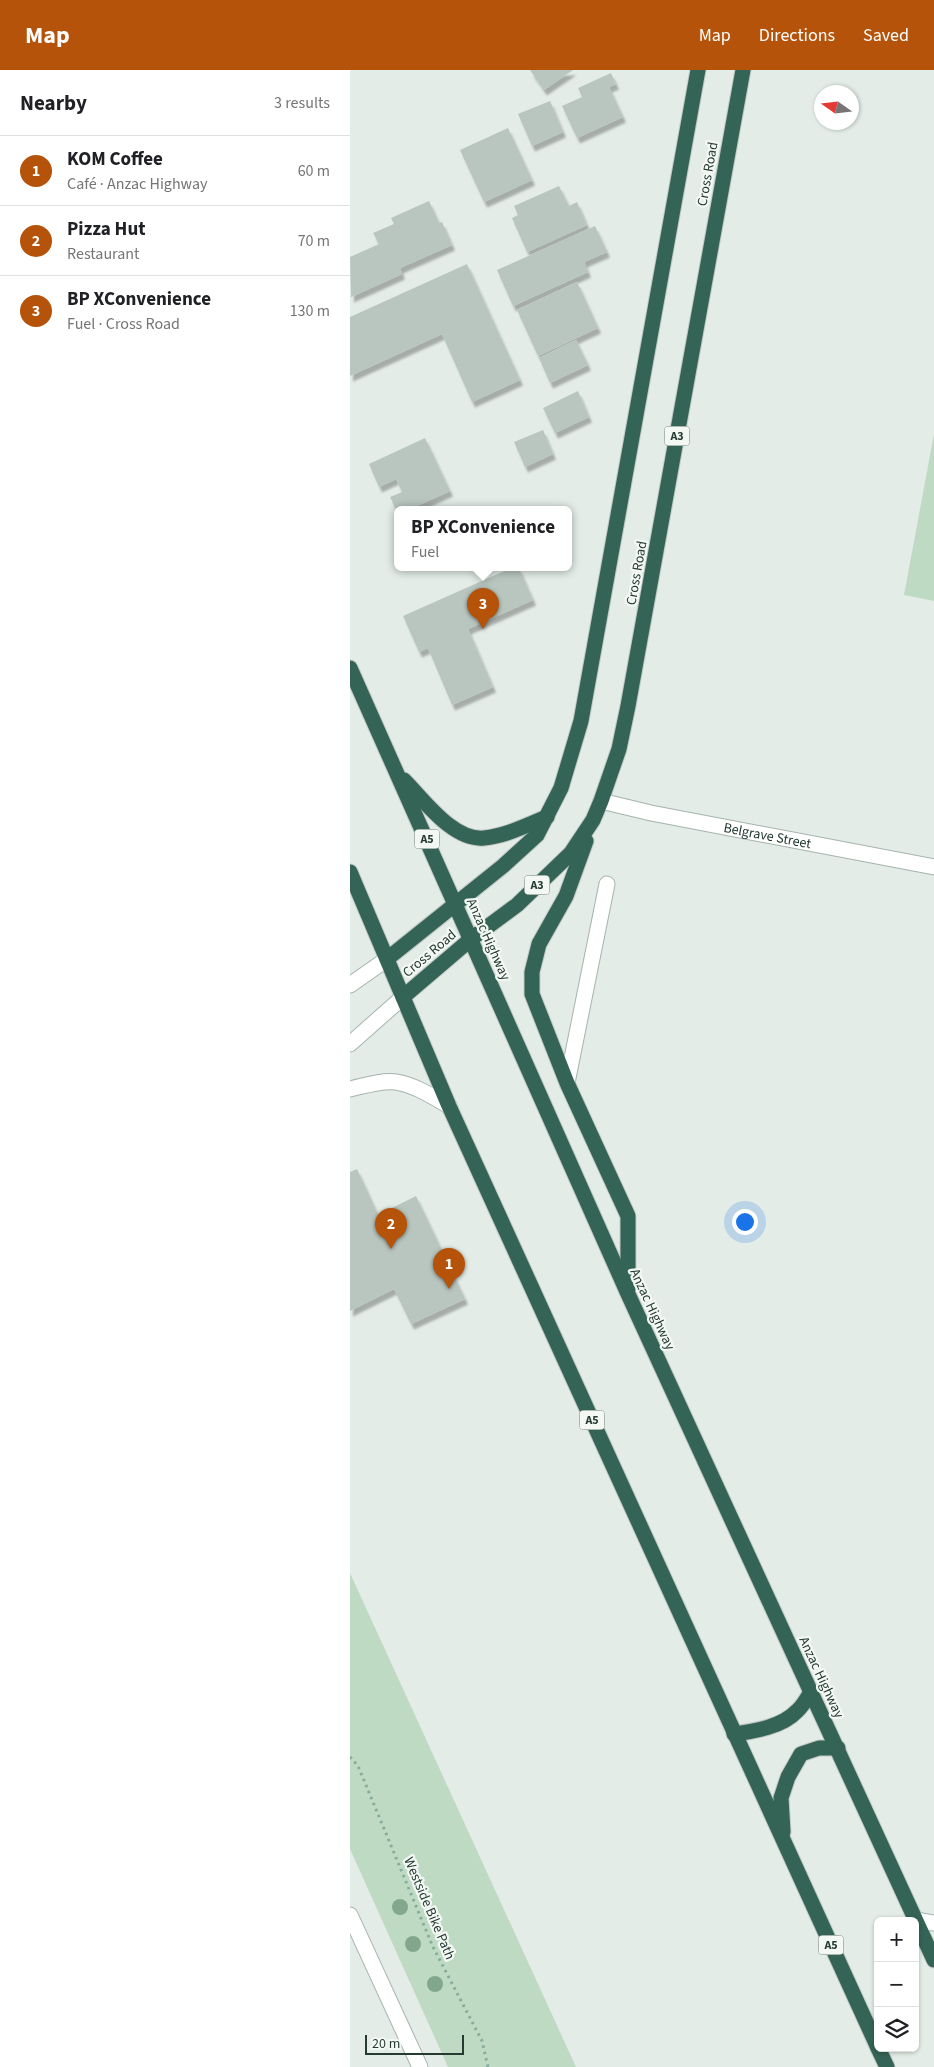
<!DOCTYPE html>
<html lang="en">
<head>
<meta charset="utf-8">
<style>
  :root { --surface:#fff; --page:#f6f6f6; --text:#202124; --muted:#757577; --line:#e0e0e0; --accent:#b45309 }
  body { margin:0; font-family:"Source Sans 3",sans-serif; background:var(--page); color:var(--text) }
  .controls { position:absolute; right:15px; bottom:15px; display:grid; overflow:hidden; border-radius:8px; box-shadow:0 1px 4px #0004 }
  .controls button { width:45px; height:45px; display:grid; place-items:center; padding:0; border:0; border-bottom:1px solid var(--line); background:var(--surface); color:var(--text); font:25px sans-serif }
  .compass { position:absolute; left:464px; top:15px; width:45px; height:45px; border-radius:50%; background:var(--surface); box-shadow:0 1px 4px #0004; rotate:284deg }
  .scale { position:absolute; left:15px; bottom:12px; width:99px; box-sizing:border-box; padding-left:5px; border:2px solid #253b32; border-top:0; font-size:14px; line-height:18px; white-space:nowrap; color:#253b32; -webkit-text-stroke:4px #f4f8f5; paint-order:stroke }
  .you { position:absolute; left:394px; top:1151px; width:18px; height:18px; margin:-12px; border:4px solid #fff; border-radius:50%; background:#1a73e8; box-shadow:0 0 0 8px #1a73e833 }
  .badge { display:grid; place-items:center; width:32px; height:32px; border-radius:50%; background:var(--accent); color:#fff; font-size:16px; font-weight:700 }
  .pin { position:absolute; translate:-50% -41px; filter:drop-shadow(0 1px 2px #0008) }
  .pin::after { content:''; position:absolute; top:26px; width:18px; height:15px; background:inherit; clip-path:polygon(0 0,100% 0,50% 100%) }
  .popup { position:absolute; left:44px; top:436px; width:178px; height:65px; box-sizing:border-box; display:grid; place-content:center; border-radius:8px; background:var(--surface); filter:drop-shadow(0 1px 4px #0005); font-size:16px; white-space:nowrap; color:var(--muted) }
  .popup b { font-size:19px; color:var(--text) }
  .popup::after { content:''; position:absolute; left:50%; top:100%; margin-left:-10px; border:10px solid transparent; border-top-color:var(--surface) }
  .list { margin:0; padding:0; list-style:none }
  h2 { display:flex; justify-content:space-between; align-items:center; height:65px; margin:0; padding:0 20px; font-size:21px }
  h2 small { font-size:16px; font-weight:400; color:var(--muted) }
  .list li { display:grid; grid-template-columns:32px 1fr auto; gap:15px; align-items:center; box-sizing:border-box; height:70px; padding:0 20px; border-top:1px solid var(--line) }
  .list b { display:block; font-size:19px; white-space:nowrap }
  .list p { margin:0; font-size:16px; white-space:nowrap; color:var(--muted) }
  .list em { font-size:16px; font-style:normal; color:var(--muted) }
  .icon { flex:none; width:28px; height:28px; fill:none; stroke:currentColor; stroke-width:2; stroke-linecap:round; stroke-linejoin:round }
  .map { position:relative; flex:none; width:584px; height:1997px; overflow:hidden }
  header { display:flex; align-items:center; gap:30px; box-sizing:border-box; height:70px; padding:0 25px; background:var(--accent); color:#fff }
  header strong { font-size:24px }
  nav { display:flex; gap:28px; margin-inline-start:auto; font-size:18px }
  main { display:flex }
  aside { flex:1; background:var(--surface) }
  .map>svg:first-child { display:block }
  .green { fill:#bfdac3 }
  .building { fill:#b9c6c0; filter:url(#shadow) }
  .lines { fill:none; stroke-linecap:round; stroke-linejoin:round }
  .minor-casing { stroke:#a6b3ad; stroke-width:17 }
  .highway-casing { stroke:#c2c8c6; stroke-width:17 }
  .path { stroke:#87ac9c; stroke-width:3; stroke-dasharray:2.5 4; stroke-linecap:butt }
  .minor { stroke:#fff; stroke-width:15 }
  .highway { stroke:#346455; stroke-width:15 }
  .tree { fill:#82a78d }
  .labels { text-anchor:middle; stroke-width:4.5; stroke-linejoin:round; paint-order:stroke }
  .shield { fill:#f4f8f5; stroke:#63746c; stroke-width:1 }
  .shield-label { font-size:12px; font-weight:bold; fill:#253b32 }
  .street-label { font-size:14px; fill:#253b32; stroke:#f4f8f5 }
</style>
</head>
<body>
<header>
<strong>Map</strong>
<nav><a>Map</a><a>Directions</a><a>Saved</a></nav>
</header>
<main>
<aside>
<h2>Nearby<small>3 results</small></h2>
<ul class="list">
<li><span class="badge">1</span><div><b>KOM Coffee</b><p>Café · Anzac Highway</p></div><em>60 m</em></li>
<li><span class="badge">2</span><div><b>Pizza Hut</b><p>Restaurant</p></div><em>70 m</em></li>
<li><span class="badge">3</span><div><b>BP XConvenience</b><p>Fuel · Cross Road</p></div><em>130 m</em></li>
</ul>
</aside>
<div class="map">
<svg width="584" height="1997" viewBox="0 0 584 1997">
  <defs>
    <filter id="shadow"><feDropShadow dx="3" dy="5.5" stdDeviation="1" flood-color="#0004"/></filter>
  </defs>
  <rect width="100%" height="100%" fill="#e3ece7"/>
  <g class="green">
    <polygon points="584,364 584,531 554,525"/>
    <polygon points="0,1503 226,1997 98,1997 0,1779"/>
  </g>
  <g class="building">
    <polygon points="180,0 223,0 194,20"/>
    <polygon points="261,3 266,14 259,17 273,47 227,68 212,36 232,27 228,18"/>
    <polygon points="200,31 213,62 182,76 168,44"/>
    <polygon points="158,58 182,110 134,132 110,80"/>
    <polygon points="209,116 219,136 227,132 237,155 177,182 162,148 168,145 164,136"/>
    <polygon points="79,131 89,153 92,152 102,175 50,198 52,204 1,227 0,187 29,174 23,163 44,154 41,148"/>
    <polygon points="245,156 257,182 234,192 238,202 163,236 147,200"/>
    <polygon points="117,194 170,310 122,332 92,264 0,306 0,247"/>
    <polygon points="227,212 248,258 188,286 167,240"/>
    <polygon points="226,270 238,295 200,313 189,288"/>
    <polygon points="228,321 239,347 205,363 193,338"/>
    <polygon points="193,360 203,384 175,397 164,372"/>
    <polygon points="75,368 100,421 58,440 48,440 48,444 40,427 52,422 46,409 29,417 19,394"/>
    <polygon points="161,498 169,498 183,530 118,559 143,617 102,635 78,578 69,582 53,546"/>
    <polygon points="7,1099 28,1145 66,1126 115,1229 61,1254 44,1219 0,1241 0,1102"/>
  </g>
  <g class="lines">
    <g class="minor-casing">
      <g id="minor">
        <path id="s1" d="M251,731L301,743L584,797"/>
        <polyline points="0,915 37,889"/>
        <polyline points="0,974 53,927"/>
        <polyline points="217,1013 257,814"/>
        <path d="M0,1019C14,1016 31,1010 46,1012C65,1015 83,1027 99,1036"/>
        <polyline points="0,1845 70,1997"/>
        <polyline points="566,1850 584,1853"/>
      </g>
    </g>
    <g class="highway-casing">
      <g id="highway">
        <polyline points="0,598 278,1224 584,1890"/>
        <path d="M54,710C74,730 103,771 134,768C156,766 177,755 197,747"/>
        <polyline points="236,771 216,826 189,874 182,902 182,924 217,1013 278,1146 278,1219"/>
        <polyline points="0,802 99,1036 528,1978"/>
        <polyline points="37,889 153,796 187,765 211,718 231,651 348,0"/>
        <polyline points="53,927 121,869 167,835 221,783 243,750 251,731 269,679 278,636 393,0"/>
        <path d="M384,1664C405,1661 432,1657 447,1641C453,1636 457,1628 461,1622"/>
        <polyline points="433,1762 431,1728 438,1707 451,1684 469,1678 488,1678"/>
        <polyline points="528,1978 537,1997"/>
      </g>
    </g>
    <polyline class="path" points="0,1687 8,1696 83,1877 132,1971 138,1997"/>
    <use href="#minor" class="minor"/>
    <use href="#highway" class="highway"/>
  </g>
  <g class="tree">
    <circle cx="50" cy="1837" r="8"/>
    <circle cx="63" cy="1874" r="8"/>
    <circle cx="85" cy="1914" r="8"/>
  </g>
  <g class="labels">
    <g class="shield">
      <rect x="314.5" y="356.5" width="25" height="19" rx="4"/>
      <rect x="64.5" y="759.5" width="25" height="19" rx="4"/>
      <rect x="174.5" y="805.5" width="25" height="19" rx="4"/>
      <rect x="229.5" y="1340.5" width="25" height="19" rx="4"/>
      <rect x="468.5" y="1865.5" width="25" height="19" rx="4"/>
    </g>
    <g class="shield-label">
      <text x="327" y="370">A3</text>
      <text x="77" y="773">A5</text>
      <text x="187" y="819">A3</text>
      <text x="242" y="1354">A5</text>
      <text x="481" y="1879">A5</text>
    </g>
    <g class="street-label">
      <text transform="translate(357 104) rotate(-80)" y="5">Cross Road</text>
      <text transform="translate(286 503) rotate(-80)" y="5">Cross Road</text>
      <text dy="5" stroke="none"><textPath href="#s1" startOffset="170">Belgrave Street</textPath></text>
      <text transform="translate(139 869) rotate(66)" y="5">Anzac Highway</text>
      <text transform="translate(79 883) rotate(-40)" y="5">Cross Road</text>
      <text transform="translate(303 1239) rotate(65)" y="5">Anzac Highway</text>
      <text transform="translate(472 1607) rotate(65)" y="5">Anzac Highway</text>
      <text transform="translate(80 1838) rotate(67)" y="5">Westside Bike Path</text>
    </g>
  </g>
</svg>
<div class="controls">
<button>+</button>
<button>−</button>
<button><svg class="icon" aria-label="layers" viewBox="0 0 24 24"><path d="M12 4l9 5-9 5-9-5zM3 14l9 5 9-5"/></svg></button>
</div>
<svg class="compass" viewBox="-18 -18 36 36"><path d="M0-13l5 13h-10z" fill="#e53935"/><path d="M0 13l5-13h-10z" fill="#757577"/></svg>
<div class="scale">20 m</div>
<div class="you"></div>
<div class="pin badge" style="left:99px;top:1219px">1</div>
<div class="pin badge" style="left:41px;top:1179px">2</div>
<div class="pin badge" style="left:133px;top:559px">3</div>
<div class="popup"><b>BP XConvenience</b>Fuel</div>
</div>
</main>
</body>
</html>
